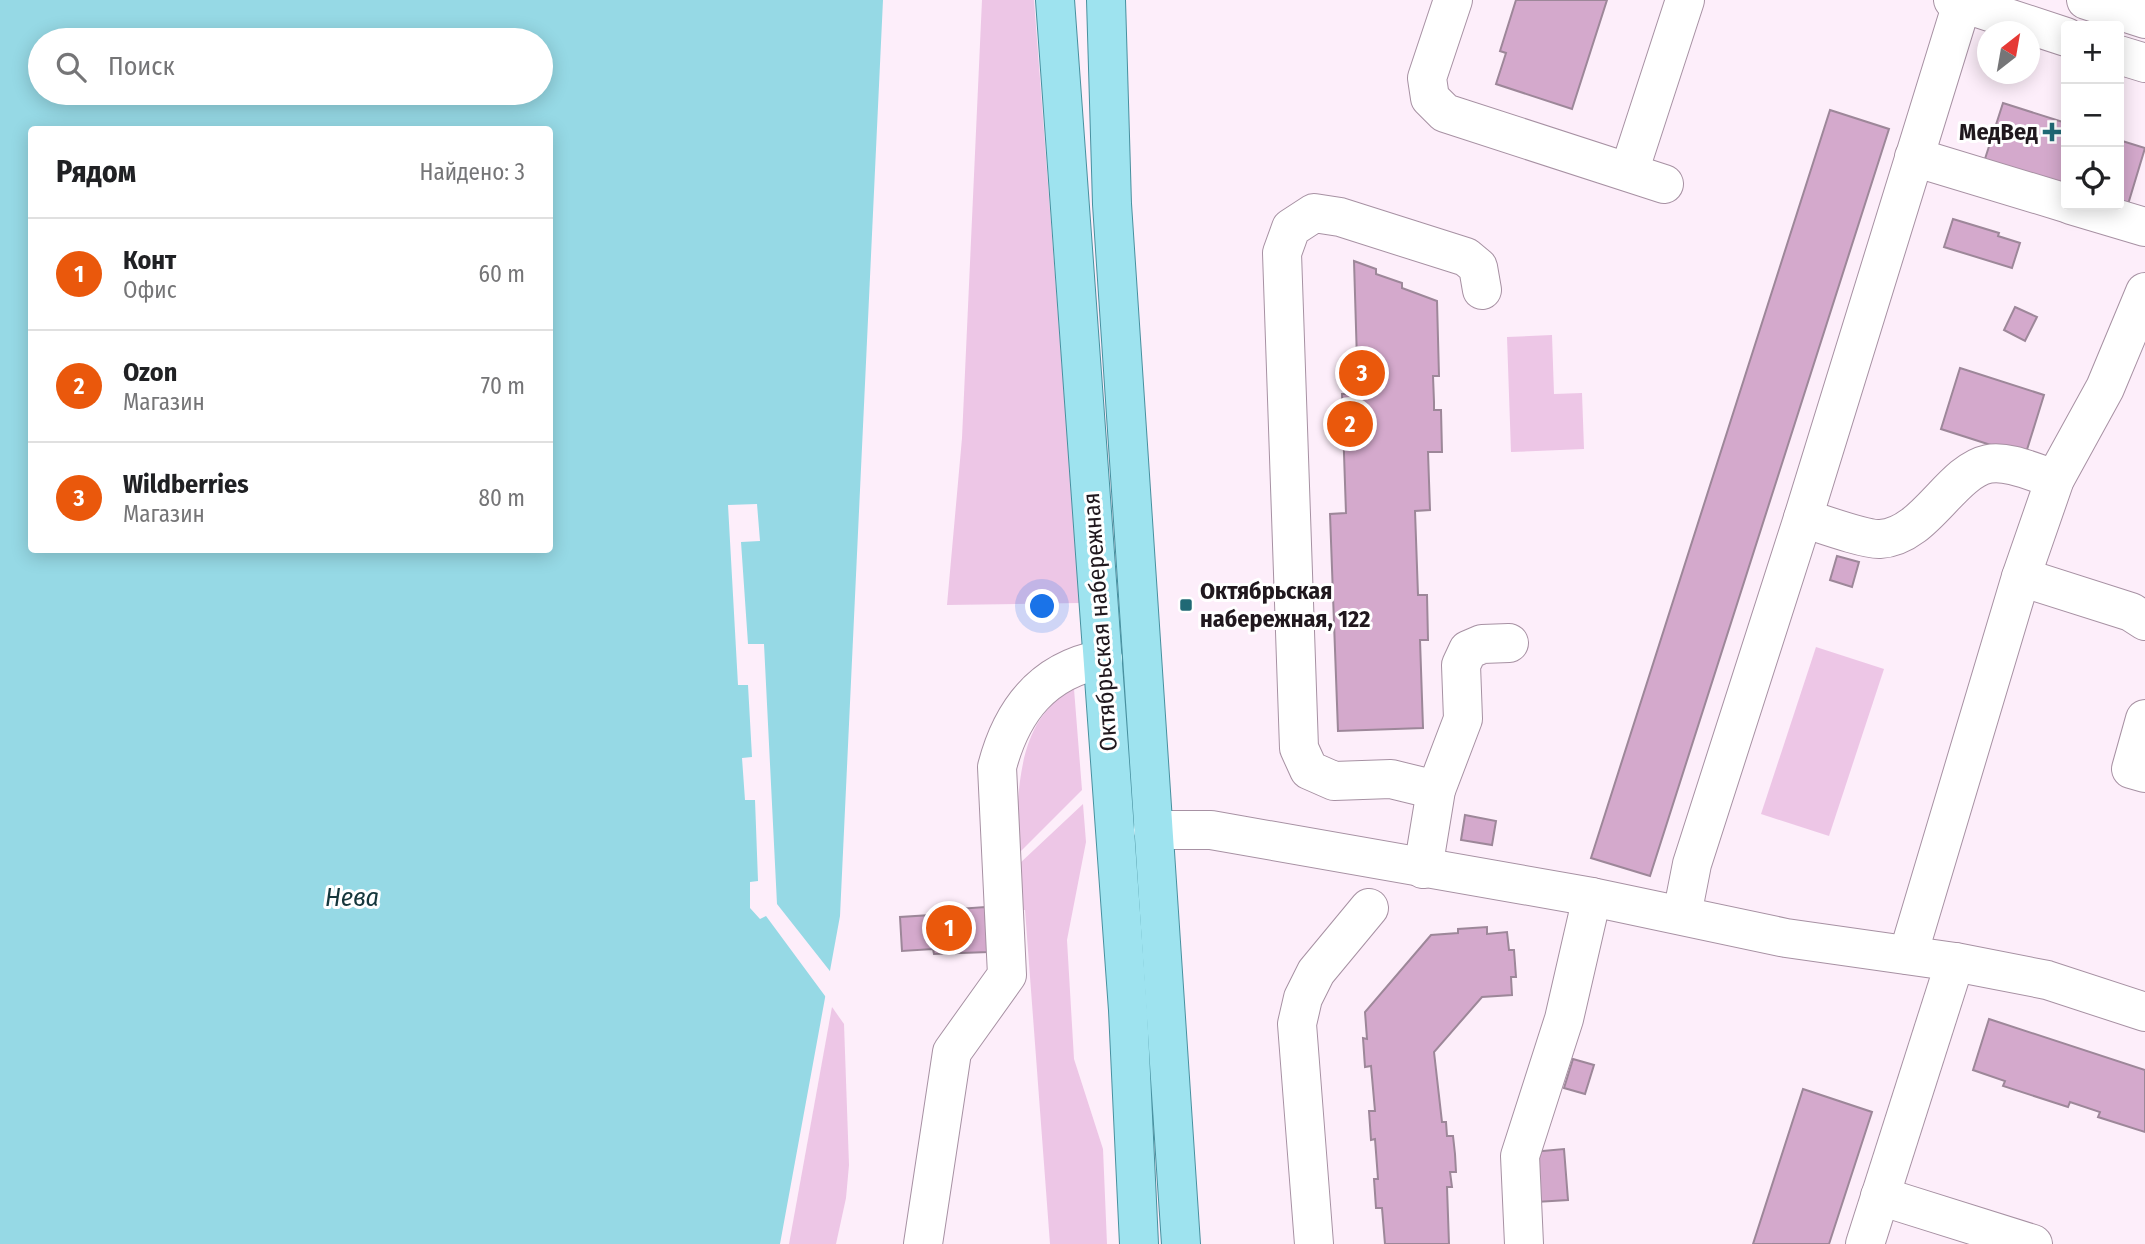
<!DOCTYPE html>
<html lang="ru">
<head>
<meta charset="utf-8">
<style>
  :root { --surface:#fff; --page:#f6f6f6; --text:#202124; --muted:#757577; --line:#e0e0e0; --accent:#ea580c }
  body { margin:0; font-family:"Fira Sans Condensed",sans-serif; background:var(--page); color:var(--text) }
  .controls { position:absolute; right:21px; top:21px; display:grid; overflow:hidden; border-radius:7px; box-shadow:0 4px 18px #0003 }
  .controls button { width:63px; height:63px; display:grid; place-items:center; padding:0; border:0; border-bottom:2px solid var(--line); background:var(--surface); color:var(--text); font:35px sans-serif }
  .compass { position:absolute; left:1977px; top:21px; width:63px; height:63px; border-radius:50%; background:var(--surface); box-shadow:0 4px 18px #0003; rotate:31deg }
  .you { position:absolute; left:1043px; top:607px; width:24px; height:24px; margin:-18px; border:5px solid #fff; border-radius:50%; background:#1a73e8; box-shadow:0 0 0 10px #1a73e833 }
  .badge { display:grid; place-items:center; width:46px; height:46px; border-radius:50%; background:var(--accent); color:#fff; font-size:23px; font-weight:700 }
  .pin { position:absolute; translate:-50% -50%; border:4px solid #fff; box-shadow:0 2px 7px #0006 }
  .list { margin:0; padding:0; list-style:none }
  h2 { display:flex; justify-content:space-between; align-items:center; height:91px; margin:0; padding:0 28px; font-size:30px }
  h2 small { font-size:23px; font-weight:400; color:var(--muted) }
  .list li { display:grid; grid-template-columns:46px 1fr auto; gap:21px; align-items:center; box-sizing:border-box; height:112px; padding:0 28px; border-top:2px solid var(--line) }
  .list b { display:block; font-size:26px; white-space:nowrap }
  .list p { margin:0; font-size:23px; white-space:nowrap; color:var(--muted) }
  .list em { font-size:23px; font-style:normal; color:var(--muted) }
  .icon { flex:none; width:38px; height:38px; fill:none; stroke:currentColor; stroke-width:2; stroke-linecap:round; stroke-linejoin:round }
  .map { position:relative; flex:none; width:2145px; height:1244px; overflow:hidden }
  .search { position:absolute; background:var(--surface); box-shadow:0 4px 18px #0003; left:28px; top:28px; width:525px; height:77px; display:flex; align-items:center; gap:18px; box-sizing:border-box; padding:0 24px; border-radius:38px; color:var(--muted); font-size:26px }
  .panel { position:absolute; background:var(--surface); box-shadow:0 4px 18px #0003; left:28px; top:126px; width:525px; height:427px; border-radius:7px }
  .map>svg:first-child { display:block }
  .green { fill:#edc6e6 }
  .water { fill:#96d9e5; fill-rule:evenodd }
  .pier { fill:#fdeefa }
  .building { fill:#d4a9cc; stroke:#9d8799; stroke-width:2 }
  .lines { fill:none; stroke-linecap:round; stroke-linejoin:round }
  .minor-casing { stroke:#a791a3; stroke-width:40 }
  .major-casing { stroke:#48909f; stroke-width:40 }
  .minor { stroke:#fff; stroke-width:38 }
  .major { stroke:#9ee3ef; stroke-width:38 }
  .poi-dot { fill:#206975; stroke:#fff; stroke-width:2.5 }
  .labels { text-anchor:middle; stroke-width:6; stroke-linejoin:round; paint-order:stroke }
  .poi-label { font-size:24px; font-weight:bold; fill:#20181e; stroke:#fff; text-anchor:end }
  .street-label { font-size:24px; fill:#20181e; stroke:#fff }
  .water-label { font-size:26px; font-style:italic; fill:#15373c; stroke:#fff }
</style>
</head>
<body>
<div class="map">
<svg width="2145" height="1244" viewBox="0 0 2145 1244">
  <rect width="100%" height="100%" fill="#fdeefa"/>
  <g class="green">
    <polygon points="982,0 1034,0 1080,603 947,605 962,438"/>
    <polygon points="1552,335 1554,394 1582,393 1584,449 1511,452 1507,337"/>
    <polygon points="1816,647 1884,669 1829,836 1761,814"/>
    <path d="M1074,689L1082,790L1017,855C1017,798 1015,718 1074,689Z"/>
    <polygon points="1083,804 1086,842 1067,940 1074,1059 1103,1149 1107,1244 1050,1244 1025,910 1019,910 1019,864"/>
    <polygon points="832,1007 844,1024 849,1165 846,1198 836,1244 789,1244"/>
  </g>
  <path class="water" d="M0,0H883L840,916L780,1244H0ZM40,40H541V93H40ZM32,130H550V550H32Z"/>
  <polygon class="pier" points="757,504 760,541 741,542 748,644 764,644 777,904 833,975 828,1000 766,916 760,919 750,908 750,882 758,881 755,800 745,800 742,758 752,757 748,685 738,685 728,505"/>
  <g class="building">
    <polygon points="1516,0 1607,0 1572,109 1496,84 1506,53 1500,51"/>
    <polygon points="2003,103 2066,123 2066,192 1983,165"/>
    <polygon points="1830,110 1889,129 1650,876 1591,858"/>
    <polygon points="2119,140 2145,148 2126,211 2119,205"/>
    <polygon points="1953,219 1999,233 1998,236 2020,243 2012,268 1944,247"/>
    <polygon points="1354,261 1376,269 1376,274 1402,283 1402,288 1437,301 1439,376 1433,376 1434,402 1434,410 1441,410 1442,452 1428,452 1430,510 1415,511 1418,595 1427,595 1428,640 1420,640 1423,728 1338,731 1330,514 1346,513 1342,394 1358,394"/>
    <polygon points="2015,307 2037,317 2025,341 2004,330"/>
    <polygon points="1960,368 2044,395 2025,456 1941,429"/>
    <polygon points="1837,556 1859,562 1852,587 1830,580"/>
    <polygon points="1465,815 1496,821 1492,845 1461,840"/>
    <polygon points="985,907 988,952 934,954 933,949 902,951 900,917 931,915 931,911"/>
    <polygon points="1487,927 1487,934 1507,932 1509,950 1514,950 1516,977 1511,977 1512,995 1482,997 1434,1052 1442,1122 1446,1122 1447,1136 1453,1136 1455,1154 1456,1172 1450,1172 1452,1187 1447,1187 1449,1244 1385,1244 1382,1208 1376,1208 1374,1179 1378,1179 1375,1139 1371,1140 1369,1111 1375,1111 1371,1066 1365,1067 1363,1038 1367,1039 1365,1012 1431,935 1458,933 1458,929"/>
    <polygon points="1989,1019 2145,1070 2145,1132 2098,1117 2100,1112 2070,1102 2068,1107 2003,1086 2005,1081 1973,1070"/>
    <polygon points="1573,1059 1594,1065 1585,1094 1564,1088"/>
    <polygon points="1803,1089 1872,1112 1829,1244 1753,1244"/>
    <polygon points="1564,1149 1568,1200 1536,1202 1532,1152"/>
  </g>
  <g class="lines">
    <g class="minor-casing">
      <g id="minor">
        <polyline points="1453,0 1427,78 1430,98 1445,113 1664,184"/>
        <polyline points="1953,0 2066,37"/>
        <polyline points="2086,0 2145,19"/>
        <polyline points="2119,55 2145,63"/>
        <polyline points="1914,157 2066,203"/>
        <polyline points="1629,172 1685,0"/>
        <polyline points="2071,205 2145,227"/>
        <path d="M1803,518C1819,523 1866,540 1880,539C1925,537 1950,472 1988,464C2008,460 2035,473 2055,479"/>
        <polyline points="2021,577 2131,612 2145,621"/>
        <polyline points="2145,719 2131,769 2145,773"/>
        <polyline points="1436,790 1391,779 1334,781 1309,770 1299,748 1282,253 1291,228 1314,213 1340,217 1466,257 1478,267 1482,290"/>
        <polyline points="1153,830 1211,830 1592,897 1786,938 1955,962 2047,980 2145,1012"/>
        <polyline points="1423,869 1436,790 1463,719 1461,665 1468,650 1482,644 1509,643"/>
        <polyline points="1682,915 1692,864 1803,518 1963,0"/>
        <polyline points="1908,955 2021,577 2055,479 2105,388 2145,292"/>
        <polyline points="1880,1196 2033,1244"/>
        <path d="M923,1244L952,1052L1007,975L997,767C1012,710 1043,670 1103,659"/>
        <polyline points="1314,1244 1297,1024 1303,998 1316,972 1369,908"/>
        <polyline points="1524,1244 1520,1156 1564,1019 1592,897"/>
        <polyline points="1865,1244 1955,962"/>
      </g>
    </g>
    <g class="major-casing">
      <g id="major">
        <polyline points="1055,0 1128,1010 1139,1244"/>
        <polyline points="1106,0 1112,204 1181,1244"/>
      </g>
    </g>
    <use href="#minor" class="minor"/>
    <use href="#major" class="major"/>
  </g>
  <g class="poi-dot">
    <path d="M2048.5 121.5h7v7h7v7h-7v7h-7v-7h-7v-7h7z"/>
    <rect x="1179" y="598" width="14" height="14" rx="3.5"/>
  </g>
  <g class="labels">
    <g class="poi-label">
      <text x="2038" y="140">МедВед</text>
      <text x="1200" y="599" text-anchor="start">Октябрьская<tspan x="1200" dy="28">набережная, 122</tspan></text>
    </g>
    <g class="street-label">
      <text transform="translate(1100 622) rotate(-94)" y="8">Октябрьская набережная</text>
    </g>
    <g class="water-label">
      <text x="352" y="906">Нева</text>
    </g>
  </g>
</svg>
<div class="controls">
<button>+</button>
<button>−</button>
<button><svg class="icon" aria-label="locate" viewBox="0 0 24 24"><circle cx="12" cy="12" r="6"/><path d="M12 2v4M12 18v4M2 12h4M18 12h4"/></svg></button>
</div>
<svg class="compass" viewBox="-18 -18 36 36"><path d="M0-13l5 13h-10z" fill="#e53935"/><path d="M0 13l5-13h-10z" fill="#757577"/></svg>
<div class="you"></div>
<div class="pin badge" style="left:949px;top:928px">1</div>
<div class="pin badge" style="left:1350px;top:424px">2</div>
<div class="pin badge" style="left:1362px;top:373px">3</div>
<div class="search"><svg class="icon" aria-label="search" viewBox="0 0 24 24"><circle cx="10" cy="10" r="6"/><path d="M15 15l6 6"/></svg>Поиск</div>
<section class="panel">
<h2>Рядом<small>Найдено: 3</small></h2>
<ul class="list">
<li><span class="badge">1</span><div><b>Конт</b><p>Офис</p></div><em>60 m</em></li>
<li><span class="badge">2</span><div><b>Ozon</b><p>Магазин</p></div><em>70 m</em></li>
<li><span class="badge">3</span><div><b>Wildberries</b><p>Магазин</p></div><em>80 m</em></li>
</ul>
</section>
</div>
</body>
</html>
